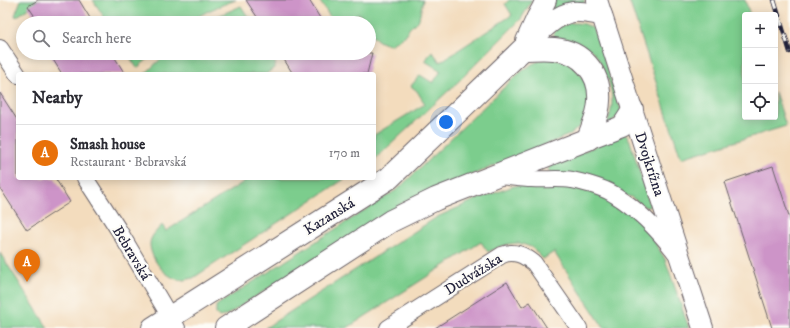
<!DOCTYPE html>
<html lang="en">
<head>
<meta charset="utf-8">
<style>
  :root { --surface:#fff; --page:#f2f2f3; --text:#2b2b33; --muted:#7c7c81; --line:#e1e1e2; --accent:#ea580c }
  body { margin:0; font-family:"IM FELL DW Pica",serif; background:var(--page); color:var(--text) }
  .controls { position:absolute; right:12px; top:12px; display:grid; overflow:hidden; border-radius:4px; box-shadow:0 2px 10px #0003 }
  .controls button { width:36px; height:36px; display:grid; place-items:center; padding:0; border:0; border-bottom:1px solid var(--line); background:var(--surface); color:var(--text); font:20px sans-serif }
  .you { position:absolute; left:446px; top:122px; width:14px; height:14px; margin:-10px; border:3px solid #fff; border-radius:50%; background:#1a73e8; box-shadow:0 0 0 6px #1a73e833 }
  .badge { display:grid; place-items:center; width:26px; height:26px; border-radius:50%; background:var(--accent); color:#fff; font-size:13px; font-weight:700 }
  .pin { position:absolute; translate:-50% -33px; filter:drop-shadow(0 1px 2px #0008) }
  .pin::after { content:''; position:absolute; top:21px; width:14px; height:12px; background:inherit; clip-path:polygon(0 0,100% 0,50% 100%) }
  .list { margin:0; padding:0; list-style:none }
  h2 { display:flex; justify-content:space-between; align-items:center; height:52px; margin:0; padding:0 16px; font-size:17px }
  h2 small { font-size:13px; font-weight:400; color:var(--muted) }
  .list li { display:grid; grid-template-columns:26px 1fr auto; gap:12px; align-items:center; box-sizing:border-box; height:56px; padding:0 16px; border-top:1px solid var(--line) }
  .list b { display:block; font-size:15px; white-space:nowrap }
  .list p { margin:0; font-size:13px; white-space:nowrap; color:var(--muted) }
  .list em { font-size:13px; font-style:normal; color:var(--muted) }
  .icon { flex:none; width:22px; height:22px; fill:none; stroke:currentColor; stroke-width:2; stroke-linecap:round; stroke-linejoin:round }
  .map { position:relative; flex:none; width:790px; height:328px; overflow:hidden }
  .search { position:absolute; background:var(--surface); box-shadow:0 2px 10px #0003; left:16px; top:16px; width:360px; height:44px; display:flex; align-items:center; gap:10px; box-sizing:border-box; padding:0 14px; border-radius:22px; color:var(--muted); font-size:15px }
  .panel { position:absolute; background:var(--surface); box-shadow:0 2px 10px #0003; left:16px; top:72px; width:360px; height:108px; border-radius:4px }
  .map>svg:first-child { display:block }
  .green { fill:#7ccd8d; stroke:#4f7864 }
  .building { fill:#cd94c8 }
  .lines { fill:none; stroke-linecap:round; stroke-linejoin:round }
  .minor-casing { stroke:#6b6368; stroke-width:18 }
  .tertiary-casing { stroke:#6b6368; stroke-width:22 }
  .secondary-casing { stroke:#6b6368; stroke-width:24 }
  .minor { stroke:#fff; stroke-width:16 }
  .tertiary { stroke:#fff; stroke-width:20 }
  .secondary { stroke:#fff; stroke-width:22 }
  .rail-casing { stroke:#22223b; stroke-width:4.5 }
  .rail { stroke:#fdfcf7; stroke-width:3; stroke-dasharray:9; stroke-linecap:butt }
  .labels { text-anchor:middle; stroke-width:4; stroke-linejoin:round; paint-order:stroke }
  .street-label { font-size:15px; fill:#22223b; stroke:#fdfcf7 }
</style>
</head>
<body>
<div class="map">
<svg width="790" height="328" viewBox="0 0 790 328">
  <rect width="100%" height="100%" fill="#fdfcf7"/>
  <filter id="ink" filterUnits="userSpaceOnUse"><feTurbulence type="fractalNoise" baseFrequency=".025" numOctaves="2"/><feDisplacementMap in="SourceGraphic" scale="8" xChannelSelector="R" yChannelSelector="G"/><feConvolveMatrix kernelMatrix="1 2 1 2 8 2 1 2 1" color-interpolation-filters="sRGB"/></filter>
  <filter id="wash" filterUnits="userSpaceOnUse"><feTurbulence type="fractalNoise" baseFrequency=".012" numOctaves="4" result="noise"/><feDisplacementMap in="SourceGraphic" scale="16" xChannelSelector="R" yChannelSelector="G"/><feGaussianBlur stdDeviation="0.9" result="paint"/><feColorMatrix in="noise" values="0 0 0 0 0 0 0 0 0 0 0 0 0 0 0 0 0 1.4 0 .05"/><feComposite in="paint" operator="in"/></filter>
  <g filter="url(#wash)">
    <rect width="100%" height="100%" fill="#f3dcbd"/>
    <g class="green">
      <polygon points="21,0 41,0 16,17 15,15"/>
      <path d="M93,0H236C219,6 203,12 189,23H108Z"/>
      <path d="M319,0H423L419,19L409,29L403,37L390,45C378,43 369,36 369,23H365L359,13L343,23H334Z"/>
      <polygon points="509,0 532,0 521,19 459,81 374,160 374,135 425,104 417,91 411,86 420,75 433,83 441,71 425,61 432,51 440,62 512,15 505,4"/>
      <polygon points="555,0 585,0 584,3 551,12"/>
      <polygon points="629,0 745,0 750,15 745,15 745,117 775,117 775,92 786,126 681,158"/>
      <polygon points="241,6 252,23 205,23 209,20"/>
      <path d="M570,23C581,23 585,23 594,29L621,110V114L606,126C609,118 612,110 612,102C612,92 610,83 606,75C603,68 600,61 596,55C586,43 569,38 554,37L553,34C556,28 564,25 570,23Z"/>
      <polygon points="127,53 155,53 137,68"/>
      <polygon points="167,53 266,53 270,56 276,64 274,68 266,74 145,74"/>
      <path d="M546,58C552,59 559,59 565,61C572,64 576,69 581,75C593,91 591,112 579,127C576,130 572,133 569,135L477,173L409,199L230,313L224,316L219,317L216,314V306L220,303L398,189L517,75L532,64Z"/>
      <polygon points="624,134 627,135 630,141 650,205 649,207 645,207 631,197 550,173 548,169 551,165"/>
      <path d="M250,178H346L193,278C190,278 187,280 184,280C167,281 150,259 150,244C150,236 158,230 162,225L166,231Z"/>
      <polygon points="553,184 593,192 628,210 645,226 665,259 689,328 604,328 554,252 543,259 531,247 519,243 509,244 499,247 488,252 481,242 347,328 265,328 437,217 475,200 514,186"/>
      <polygon points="0,253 48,328 0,328"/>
    </g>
    <g id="blocks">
      <g class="building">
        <polygon points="38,0 79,0 93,23 39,23 28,6"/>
        <polygon points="246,0 309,0 323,23 261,23"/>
        <polygon points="49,53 112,53 125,74 62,74"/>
        <polygon points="280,53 372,53 367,74 293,74"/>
        <polygon points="0,93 18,121 18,178 55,178 70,202 27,230 0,188"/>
        <polygon points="773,166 790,219 790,328 772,328 725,182"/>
        <polygon points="507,282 522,307 530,302 547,328 435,328"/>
      </g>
    </g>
  </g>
  <g filter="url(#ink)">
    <use href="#blocks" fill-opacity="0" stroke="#6b6368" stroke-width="1"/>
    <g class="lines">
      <g class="minor-casing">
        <g id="minor">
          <polyline points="0,48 18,75"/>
          <path d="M498,176C510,177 521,179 532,179C545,180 559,178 572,180C586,183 603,187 615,195C639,210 658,230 675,252"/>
          <polyline points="85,178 118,229 170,317 177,328"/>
          <path d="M388,328L502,255C514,250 524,255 534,263L579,328"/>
        </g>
      </g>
      <g class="tertiary-casing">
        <g id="tertiary">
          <polyline points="597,0 680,258 703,328"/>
          <polyline points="526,41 537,17 542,8 546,0"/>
          <path d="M523,49C536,36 555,14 573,12C582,11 593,14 602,15"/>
          <polyline points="588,139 622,126 633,109"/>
        </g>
      </g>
      <g class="secondary-casing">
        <path id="secondary" d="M153,328L389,178L523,49C533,49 543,48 554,49C581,51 601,73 599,101C599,114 592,127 588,139L436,199L391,221L226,328"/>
      </g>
      <use href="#minor" class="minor"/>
      <use href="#tertiary" class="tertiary"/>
      <use href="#secondary" class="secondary"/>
      <g class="rail-casing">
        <polyline id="rail" points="774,0 790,52"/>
      </g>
      <use href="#rail" class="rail"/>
    </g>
  </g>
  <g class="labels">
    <g class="street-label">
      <text transform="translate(650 164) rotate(72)" y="5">Dvojkrížna</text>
      <text transform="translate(329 216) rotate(-32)" y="5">Kazanská</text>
      <text transform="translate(132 253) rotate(59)" y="5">Bebravská</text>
      <text transform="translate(473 274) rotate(-32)" y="5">Dudvážska</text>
    </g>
  </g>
</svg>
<div class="controls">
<button>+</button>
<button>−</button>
<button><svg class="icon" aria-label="locate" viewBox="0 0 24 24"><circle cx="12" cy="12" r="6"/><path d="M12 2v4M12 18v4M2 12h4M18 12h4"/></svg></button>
</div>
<div class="you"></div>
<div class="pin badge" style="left:27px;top:282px;background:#e8710a">A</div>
<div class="search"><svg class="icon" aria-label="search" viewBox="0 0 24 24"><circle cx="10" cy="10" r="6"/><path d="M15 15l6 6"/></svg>Search here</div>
<section class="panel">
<h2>Nearby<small></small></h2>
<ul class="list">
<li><span class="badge" style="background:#e8710a">A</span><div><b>Smash house</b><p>Restaurant · Bebravská</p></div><em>170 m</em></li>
</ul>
</section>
</div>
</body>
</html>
